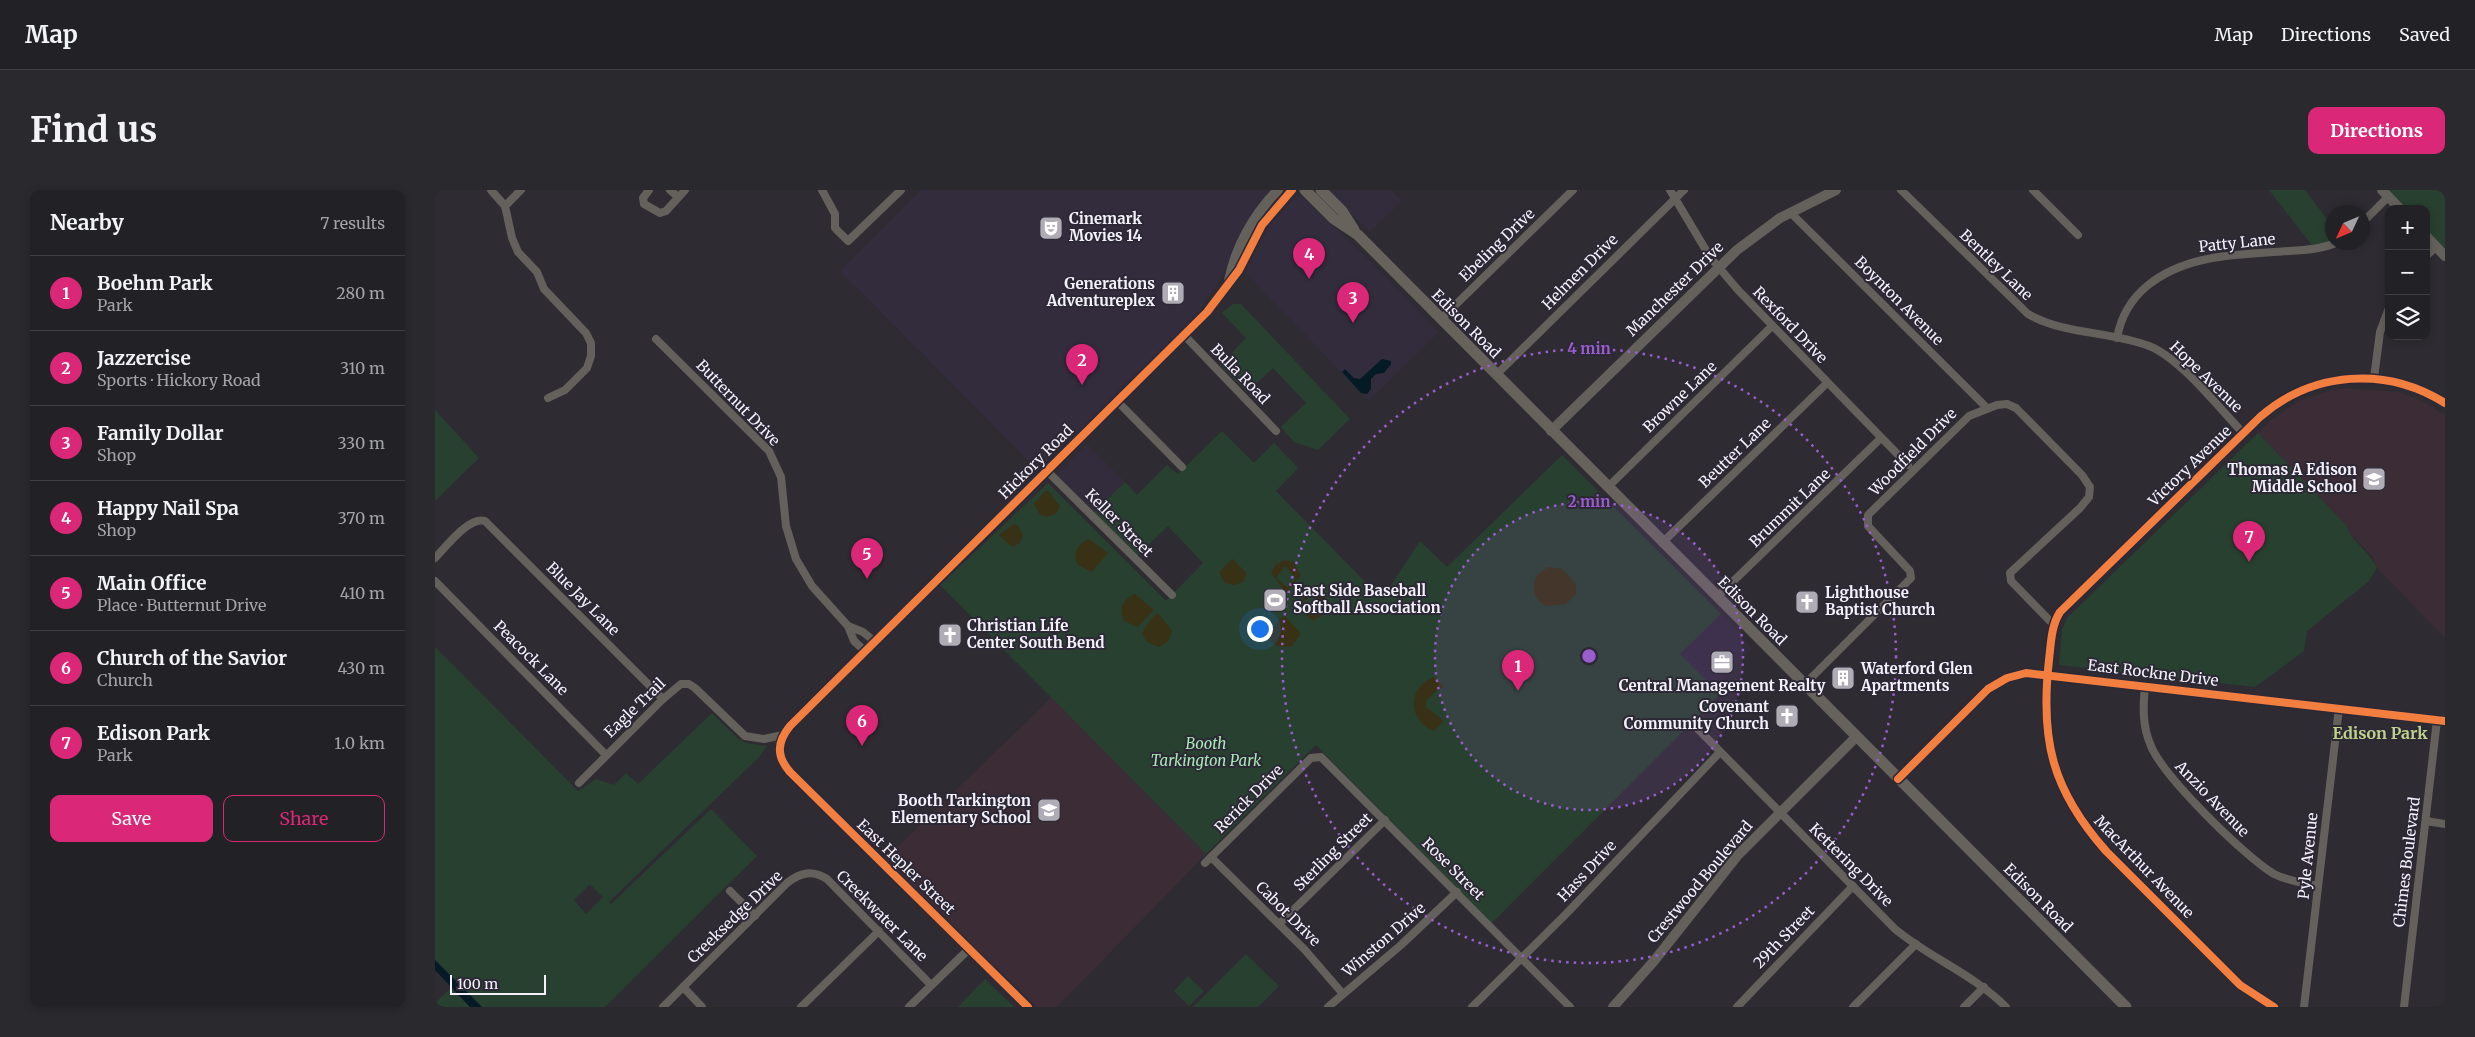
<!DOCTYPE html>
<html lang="en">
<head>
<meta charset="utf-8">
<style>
  :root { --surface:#222126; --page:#2a292e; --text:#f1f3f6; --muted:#a2a3a7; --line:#3f3e43; --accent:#db2777 }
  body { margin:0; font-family:Merriweather,serif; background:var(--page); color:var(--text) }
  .controls { position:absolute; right:15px; top:15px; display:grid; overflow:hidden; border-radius:10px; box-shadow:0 2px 8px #0003 }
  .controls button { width:45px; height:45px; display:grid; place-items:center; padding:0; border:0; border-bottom:1px solid var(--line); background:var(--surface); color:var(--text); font:25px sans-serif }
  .compass { position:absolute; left:1890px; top:15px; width:45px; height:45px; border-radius:50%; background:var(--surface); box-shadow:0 2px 8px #0003; rotate:226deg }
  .scale { position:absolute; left:15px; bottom:12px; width:96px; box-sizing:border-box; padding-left:5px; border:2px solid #f4f1fb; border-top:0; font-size:14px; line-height:18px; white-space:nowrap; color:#f4f1fb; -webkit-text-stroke:4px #2d2836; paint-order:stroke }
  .you { position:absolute; left:824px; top:438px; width:18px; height:18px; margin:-12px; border:4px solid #fff; border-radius:50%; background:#1a73e8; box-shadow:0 0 0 8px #1a73e833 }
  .badge { display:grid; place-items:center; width:32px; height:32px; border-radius:50%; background:var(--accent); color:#fff; font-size:16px; font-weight:700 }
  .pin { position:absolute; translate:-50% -41px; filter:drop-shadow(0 1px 2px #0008) }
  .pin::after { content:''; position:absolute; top:26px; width:18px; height:15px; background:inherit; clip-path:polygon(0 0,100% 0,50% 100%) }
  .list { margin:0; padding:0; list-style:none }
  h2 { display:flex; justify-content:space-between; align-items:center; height:65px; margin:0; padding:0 20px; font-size:21px }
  h2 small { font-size:16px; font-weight:400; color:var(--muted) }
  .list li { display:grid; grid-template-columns:32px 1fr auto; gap:15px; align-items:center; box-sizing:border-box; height:75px; padding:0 20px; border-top:1px solid var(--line) }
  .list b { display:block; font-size:19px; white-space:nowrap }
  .list p { margin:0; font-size:16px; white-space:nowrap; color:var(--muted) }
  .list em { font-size:16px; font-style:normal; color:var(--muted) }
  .actions { display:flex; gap:10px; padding:15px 20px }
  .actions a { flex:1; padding:11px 0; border:1px solid var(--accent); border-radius:10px; text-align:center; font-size:18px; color:var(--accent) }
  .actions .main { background:var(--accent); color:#fff }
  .icon { flex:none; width:28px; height:28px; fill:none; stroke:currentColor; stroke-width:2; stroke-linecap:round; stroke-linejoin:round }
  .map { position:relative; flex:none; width:2010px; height:817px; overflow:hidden; border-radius:10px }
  header { display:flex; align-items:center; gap:30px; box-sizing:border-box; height:70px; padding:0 25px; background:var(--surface); border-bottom:1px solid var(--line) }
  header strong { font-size:24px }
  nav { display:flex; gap:28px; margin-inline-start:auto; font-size:18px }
  .intro { display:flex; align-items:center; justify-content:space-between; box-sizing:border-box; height:120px; padding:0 30px }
  h1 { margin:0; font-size:35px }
  .button { padding:12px 22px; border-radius:10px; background:var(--accent); color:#fff; font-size:18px; font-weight:700 }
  main { display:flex; gap:30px; padding:0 30px }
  aside { flex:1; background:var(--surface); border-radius:10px; box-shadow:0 2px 8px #0003 }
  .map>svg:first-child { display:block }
  .built { fill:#322c3d }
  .education { fill:#3b2c36 }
  .green { fill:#28402f; fill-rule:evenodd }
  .sand { fill:#383115; fill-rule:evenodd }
  .water { fill:#041a25 }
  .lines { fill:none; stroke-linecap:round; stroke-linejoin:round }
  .minor { stroke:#64605b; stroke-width:8 }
  .tertiary { stroke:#64605b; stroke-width:10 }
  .secondary { stroke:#67625c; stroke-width:11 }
  .cycleway-casing { stroke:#2d2836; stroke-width:11 }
  .cycleway { stroke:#f27e40; stroke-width:8 }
  .ring { fill:none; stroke:#995dce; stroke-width:2.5; stroke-dasharray:2.5 5 }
  .labels { text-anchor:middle; stroke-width:4; stroke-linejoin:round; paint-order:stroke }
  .poi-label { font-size:15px; font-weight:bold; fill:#f4f1fb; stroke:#2d2836; text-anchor:start }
  .street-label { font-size:15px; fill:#f4f1fb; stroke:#2d2836 }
  .park-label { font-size:15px; font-style:italic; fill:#a4eab5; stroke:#2d2836 }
  .neighbourhood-label { font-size:16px; font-weight:bold; fill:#bed389; stroke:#2d2836 }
  .centre { fill:#995dce; stroke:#2d2836; stroke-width:2.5 }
  .ring-label { font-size:15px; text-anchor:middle; font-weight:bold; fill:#995dce; stroke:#2d2836; stroke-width:4; stroke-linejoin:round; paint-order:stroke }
</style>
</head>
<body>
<header>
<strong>Map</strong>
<nav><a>Map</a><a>Directions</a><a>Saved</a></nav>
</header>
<div class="intro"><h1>Find us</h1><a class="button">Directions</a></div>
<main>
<aside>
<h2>Nearby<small>7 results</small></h2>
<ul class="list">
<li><span class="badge">1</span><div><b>Boehm Park</b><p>Park</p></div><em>280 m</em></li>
<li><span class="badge">2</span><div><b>Jazzercise</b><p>Sports · Hickory Road</p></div><em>310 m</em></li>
<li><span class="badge">3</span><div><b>Family Dollar</b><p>Shop</p></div><em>330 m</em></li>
<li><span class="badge">4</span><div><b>Happy Nail Spa</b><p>Shop</p></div><em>370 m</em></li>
<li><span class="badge">5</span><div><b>Main Office</b><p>Place · Butternut Drive</p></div><em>410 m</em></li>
<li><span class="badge">6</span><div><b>Church of the Savior</b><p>Church</p></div><em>430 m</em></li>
<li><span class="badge">7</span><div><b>Edison Park</b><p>Park</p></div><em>1.0 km</em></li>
</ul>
<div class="actions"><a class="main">Save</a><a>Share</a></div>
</aside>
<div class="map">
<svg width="2010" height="817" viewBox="0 0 2010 817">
  <rect width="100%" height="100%" fill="#2e2c32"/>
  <g class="built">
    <polygon points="486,0 838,0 815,30 782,95 763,123 603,280 405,81"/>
    <polygon points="893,0 956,0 967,11 935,42"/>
    <polygon points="861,6 866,6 929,65 1004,142 934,211 810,82 834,36"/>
    <polygon points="652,254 690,292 659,322 622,284"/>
    <polygon points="1286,424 1317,459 1279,498 1245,464"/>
  </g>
  <g class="education">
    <polygon points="1911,198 1964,202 1987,211 2010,225 2010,448 1942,378 1937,366 1914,342 1912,336 1823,243 1836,230 1864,211 1896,200"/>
    <polygon points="617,507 771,664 622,817 602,817 449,670"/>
  </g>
  <g class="green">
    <polygon points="1834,0 1870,0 1897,36 1897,52 1878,55 1876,54"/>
    <polygon points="1953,0 2010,0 2010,60 1991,40 1991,19 1970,19"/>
    <polygon points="798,114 806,114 915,229 883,260 859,252 846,237 871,213 838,178 812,202 785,175 811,148 787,123"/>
    <polygon points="0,220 44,268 0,311"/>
    <polygon points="787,241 819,273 839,253 863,278 841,301 947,409 985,351 1012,377 1127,265 1286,424 1245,464 1285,504 1057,733 881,555 771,664 505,395 613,293 731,411 768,373 733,336 702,366 659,322 690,292 702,305 732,275 743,284"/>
    <path d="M1823,243L1912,336C1916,351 1935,362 1942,378L1934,391L1872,441L1869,461L1820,497L1624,475L1627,439L1632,428Z"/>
    <path d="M0,457L143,601L161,589L179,595L191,583L203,594L277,523L302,548L311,553L332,556L323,568L174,712L176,714L276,619L322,666L170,817H47L0,770ZM155,694L168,707L151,724L139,710Z"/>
    <polygon points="811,764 844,796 823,817 758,817"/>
    <polygon points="753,786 769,801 754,816 739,801"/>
    <polygon points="550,789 579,817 523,817"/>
    <polygon points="16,798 35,817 0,817 0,813"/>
  </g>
  <g class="sand">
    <path d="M610,301H613L625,316C623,326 613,328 605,325L599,314Z"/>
    <polygon points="579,334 583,336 588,344 585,353 577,357 564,345"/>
    <path d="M654,349L673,363L657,382L643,375C637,363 642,354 654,349Z"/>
    <polygon points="798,369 812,384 808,392 799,395 790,393 784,382"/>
    <path d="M849,370L859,372L866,385L851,403L836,383L840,375ZM850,376L861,388L852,397L841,388Z"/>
    <path d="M1113,377L1127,379L1141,394V404L1131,414L1111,416C1097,408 1097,398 1102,385Z"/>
    <path d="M880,400C891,405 895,412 892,423L878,431L861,415ZM876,405L887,417L876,426L866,414Z"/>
    <path d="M700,404L719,420L703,437L689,431C683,419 688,409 700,404Z"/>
    <polygon points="723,423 737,441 733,452 724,457 712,452 707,443 717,428"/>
    <path d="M849,425L866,444L857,456C846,458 836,456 832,444Z"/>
    <path d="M999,487L1009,497L1002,500L991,511V517L1009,531L999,541C972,530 972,497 999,487Z"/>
  </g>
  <g class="water">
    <polygon points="947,169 956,171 956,174 949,183 941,184 936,189 936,199 932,204 926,203 907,182 910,179 919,188 925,189"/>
    <polygon points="0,770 47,817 35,817 0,780"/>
  </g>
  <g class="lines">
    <g class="minor">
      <polyline points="56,0 70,16"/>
      <polyline points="86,0 70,16 77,48 83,62 102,82 109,99 151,143 156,153 156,166 152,178 130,200 113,208"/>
      <polyline points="214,0 208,8 209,14 225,23 231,21 250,0"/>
      <polyline points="235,0 243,7"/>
      <polyline points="387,0 400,24 400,38 413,51 466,0"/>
      <polyline points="1235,0 1275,67 1303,100 1473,275"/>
      <path d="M1466,0L1593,124C1630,145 1675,141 1714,156C1744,167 1785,219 1808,243"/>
      <polyline points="1598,0 1643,45"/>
      <polyline points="1356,23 1552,218"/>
      <polyline points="1928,32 1953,7"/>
      <polyline points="1991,66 2001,57"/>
      <polyline points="1006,129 1138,0"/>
      <polyline points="749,145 841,241"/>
      <path d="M1682,148C1686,126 1695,110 1712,96C1752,63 1805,65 1854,61C1871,60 1887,59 1903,52"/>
      <polyline points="221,149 334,261 346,287 351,336 361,369 377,396 413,436 419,451 430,461"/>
      <polyline points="1061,185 1249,0"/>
      <polyline points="1939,188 1945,142 1954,118"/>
      <polyline points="682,211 747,277"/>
      <polyline points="612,281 737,405"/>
      <polyline points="1173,297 1336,137"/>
      <polyline points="1227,353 1392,193"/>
      <path d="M0,368C11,357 34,326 50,331L228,509"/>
      <polyline points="0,391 171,565"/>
      <polyline points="1282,407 1446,248"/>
      <polyline points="413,436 428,442 439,451"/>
      <polyline points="1369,495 1476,388 1475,381 1433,336 1433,325 1534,226 1562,215 1572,214 1581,218 1647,285 1655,297 1654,307 1645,318 1575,383 1576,391 1619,435"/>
      <path d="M1710,496C1708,516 1707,536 1716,556C1728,586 1810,667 1839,684C1853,691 1868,693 1883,696"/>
      <path d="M1257,533L1460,739C1495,768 1538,784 1571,817"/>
      <polyline points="1463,589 1553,499 1572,488 1591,483 2010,531"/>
      <polyline points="144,593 228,509 246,494 254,494 260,498 310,546 329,549 348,545"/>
      <polyline points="1991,631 2010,634"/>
      <polyline points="776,667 870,760 908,804"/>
      <polyline points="770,673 876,568 886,567 1135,817"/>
      <polyline points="295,701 320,726"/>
      <polyline points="844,734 950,630"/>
      <polyline points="248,797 267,817"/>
      <path d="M228,817L352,693C366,682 377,680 392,689L496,795"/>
      <polyline points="366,817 444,741"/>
      <polyline points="474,817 534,759"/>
      <polyline points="893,817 966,755 1022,702"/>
      <polyline points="1037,817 1131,724 1285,562"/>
      <polyline points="1302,817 1418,696"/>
      <polyline points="1418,817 1481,754"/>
      <polyline points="1529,817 1549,797"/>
      <path d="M1839,817L1805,795L1671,661C1617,600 1605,550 1614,470C1616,454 1616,436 1625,422L1825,227C1878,181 1951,176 2010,213"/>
      <polyline points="1869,817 1904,518"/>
      <polyline points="1969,817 2002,530"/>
    </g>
    <g class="tertiary">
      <polyline points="1947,0 1965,19"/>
      <polyline points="1991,46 2010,66"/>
      <path d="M794,91C800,58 819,24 843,0"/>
      <polyline points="1116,241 1302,60 1345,28 1401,0"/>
      <path d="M593,817L355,582C341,566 342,552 355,536L772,122L804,80L827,35L857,0"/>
      <polyline points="1178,817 1219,771 1303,665 1421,547"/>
    </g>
    <g class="secondary">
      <polyline points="870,0 899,29 923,45 1691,817"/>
      <polyline points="886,0 907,21 919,40"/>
    </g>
    <g class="cycleway-casing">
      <g id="cycleway">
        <polyline points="1463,589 1553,499 1572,488 1591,483 2010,531"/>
        <path d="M593,817L355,582C341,566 342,552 355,536L772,122L804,80L827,35L857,0"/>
        <path d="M1839,817L1805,795L1671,661C1617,600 1605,550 1614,470C1616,454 1616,436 1625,422L1825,227C1878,181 1951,176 2010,213"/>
      </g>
    </g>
    <use href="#cycleway" class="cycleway"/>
  </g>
  <circle cx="1154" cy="466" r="154" fill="#995dce" fill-opacity=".12"/>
  <g class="ring">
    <circle cx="1154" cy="466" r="154"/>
    <circle cx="1154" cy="466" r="307"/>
  </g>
  <defs>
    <g id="theatre-square" transform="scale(1.25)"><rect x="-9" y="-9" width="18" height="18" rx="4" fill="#afacb5" stroke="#2d2836"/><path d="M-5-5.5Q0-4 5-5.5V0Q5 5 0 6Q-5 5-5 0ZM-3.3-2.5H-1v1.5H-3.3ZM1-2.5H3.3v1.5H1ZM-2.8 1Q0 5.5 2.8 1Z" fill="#fff"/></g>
    <g id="building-square" transform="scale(1.25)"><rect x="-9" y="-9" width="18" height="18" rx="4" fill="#afacb5" stroke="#2d2836"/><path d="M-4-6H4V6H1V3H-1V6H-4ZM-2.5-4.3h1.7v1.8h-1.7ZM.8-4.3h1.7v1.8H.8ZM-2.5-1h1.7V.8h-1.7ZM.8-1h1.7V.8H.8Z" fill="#fff"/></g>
    <g id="school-square" transform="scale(1.25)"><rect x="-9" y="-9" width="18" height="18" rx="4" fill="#afacb5" stroke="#2d2836"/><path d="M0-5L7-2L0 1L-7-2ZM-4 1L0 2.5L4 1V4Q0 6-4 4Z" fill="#fff"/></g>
    <g id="stadium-square" transform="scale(1.25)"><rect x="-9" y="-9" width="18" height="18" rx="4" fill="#afacb5" stroke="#2d2836"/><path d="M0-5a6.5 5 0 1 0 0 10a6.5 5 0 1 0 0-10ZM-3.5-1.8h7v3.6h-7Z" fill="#fff"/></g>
    <g id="church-square" transform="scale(1.25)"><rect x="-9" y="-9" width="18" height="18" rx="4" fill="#afacb5" stroke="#2d2836"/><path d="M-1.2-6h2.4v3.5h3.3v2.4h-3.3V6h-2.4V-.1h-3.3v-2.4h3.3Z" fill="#fff"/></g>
    <g id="office-square" transform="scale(1.25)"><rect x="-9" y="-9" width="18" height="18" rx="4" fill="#afacb5" stroke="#2d2836"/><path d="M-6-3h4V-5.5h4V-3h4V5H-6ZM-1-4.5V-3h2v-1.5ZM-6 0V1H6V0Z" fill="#fff"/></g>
  </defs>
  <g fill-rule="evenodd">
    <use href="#theatre-square" x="616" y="38"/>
    <use href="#building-square" x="738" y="103"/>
    <use href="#school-square" x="1939" y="289"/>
    <use href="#stadium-square" x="840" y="410"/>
    <use href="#church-square" x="1372" y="412"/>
    <use href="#church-square" x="515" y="445"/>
    <use href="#office-square" x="1287" y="472"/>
    <use href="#building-square" x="1408" y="488"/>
    <use href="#church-square" x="1352" y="526"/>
    <use href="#school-square" x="614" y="620"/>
  </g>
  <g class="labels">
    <g class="poi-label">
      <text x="634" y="34">Cinemark<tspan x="634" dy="17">Movies 14</tspan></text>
      <text x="720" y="99" text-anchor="end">Generations<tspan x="720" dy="17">Adventureplex</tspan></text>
      <text x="1922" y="285" text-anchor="end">Thomas A Edison<tspan x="1922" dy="17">Middle School</tspan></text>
      <text x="858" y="406">East Side Baseball<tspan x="858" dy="17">Softball Association</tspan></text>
      <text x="1390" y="408">Lighthouse<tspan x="1390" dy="17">Baptist Church</tspan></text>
      <text x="532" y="441">Christian Life<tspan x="532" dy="17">Center South Bend</tspan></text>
      <text x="1426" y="484">Waterford Glen<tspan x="1426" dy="17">Apartments</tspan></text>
      <text x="1287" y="501" text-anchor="middle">Central Management Realty</text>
      <text x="1334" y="522" text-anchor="end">Covenant<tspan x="1334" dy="17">Community Church</tspan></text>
      <text x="596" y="616" text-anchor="end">Booth Tarkington<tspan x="596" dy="17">Elementary School</tspan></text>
    </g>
    <g class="street-label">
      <text transform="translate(1802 53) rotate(-6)" y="5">Patty Lane</text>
      <text transform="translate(1062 55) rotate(-44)" y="5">Ebeling Drive</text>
      <text transform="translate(1561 75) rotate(44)" y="5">Bentley Lane</text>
      <text transform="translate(1145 82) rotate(-45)" y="5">Helmen Drive</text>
      <text transform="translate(1240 99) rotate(-44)" y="5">Manchester Drive</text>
      <text transform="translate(1464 111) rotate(45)" y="5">Boynton Avenue</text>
      <text transform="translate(1031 134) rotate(45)" y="5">Edison Road</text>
      <text transform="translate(1355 135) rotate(46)" y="5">Rexford Drive</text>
      <text transform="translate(805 184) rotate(46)" y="5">Bulla Road</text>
      <text transform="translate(1771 187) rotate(44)" y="5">Hope Avenue</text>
      <text transform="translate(1245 207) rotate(-44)" y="5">Browne Lane</text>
      <text transform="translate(303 213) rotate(46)" y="5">Butternut Drive</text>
      <text transform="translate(1478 262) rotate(-45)" y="5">Woodfield Drive</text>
      <text transform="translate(1300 263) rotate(-44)" y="5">Beutter Lane</text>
      <text transform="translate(601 272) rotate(-45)" y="5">Hickory Road</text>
      <text transform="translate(1755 276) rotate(-44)" y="5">Victory Avenue</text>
      <text transform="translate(1355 318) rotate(-44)" y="5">Brummit Lane</text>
      <text transform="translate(684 333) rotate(45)" y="5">Keller Street</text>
      <text transform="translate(148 409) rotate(45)" y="5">Blue Jay Lane</text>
      <text transform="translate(1317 421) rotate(45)" y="5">Edison Road</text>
      <text transform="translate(96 468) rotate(45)" y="5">Peacock Lane</text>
      <text transform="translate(1718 483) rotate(7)" y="5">East Rockne Drive</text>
      <text transform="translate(200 518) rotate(-44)" y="5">Eagle Trail</text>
      <text transform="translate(814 609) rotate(-45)" y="5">Rerick Drive</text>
      <text transform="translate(1777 609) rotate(46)" y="5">Anzio Avenue</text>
      <text transform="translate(898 662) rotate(-45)" y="5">Sterling Street</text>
      <text transform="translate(1873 666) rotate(-84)" y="5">Pyle Avenue</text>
      <text transform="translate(1972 672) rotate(-83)" y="5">Chimes Boulevard</text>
      <text transform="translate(1416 675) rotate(45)" y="5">Kettering Drive</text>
      <text transform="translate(471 677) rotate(44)" y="5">East Hepler Street</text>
      <text transform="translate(1709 677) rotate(46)" y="5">MacArthur Avenue</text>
      <text transform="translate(1018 679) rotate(45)" y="5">Rose Street</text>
      <text transform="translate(1152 681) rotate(-47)" y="5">Hass Drive</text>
      <text transform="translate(1265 692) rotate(-50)" y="5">Crestwood Boulevard</text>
      <text transform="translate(1603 708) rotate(45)" y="5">Edison Road</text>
      <text transform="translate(853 724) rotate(45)" y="5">Cabot Drive</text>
      <text transform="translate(447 726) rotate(45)" y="5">Creekwater Lane</text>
      <text transform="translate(300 727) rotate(-44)" y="5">Creeksedge Drive</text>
      <text transform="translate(1349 747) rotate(-46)" y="5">29th Street</text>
      <text transform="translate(949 750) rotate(-41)" y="5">Winston Drive</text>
    </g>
    <g class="park-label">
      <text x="771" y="559">Booth<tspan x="771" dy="17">Tarkington Park</tspan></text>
    </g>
    <g class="neighbourhood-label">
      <text x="1945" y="549">Edison Park</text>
    </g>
  </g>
  <circle cx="1154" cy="466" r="8" class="centre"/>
  <g class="ring-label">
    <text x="1154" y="164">4 min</text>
    <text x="1154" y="317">2 min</text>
  </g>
</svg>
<div class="controls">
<button>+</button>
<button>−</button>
<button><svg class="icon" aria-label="layers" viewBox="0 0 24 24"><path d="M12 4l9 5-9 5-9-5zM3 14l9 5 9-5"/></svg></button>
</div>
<svg class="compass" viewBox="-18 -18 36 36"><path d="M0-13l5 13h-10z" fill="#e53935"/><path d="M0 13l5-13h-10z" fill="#a2a3a7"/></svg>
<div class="scale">100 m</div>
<div class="you"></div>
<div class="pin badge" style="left:1083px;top:501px">1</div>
<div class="pin badge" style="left:647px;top:195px">2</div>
<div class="pin badge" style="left:918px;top:133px">3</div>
<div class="pin badge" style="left:874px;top:89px">4</div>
<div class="pin badge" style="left:432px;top:389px">5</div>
<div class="pin badge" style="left:427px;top:556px">6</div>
<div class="pin badge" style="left:1814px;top:372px">7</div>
</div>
</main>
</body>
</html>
